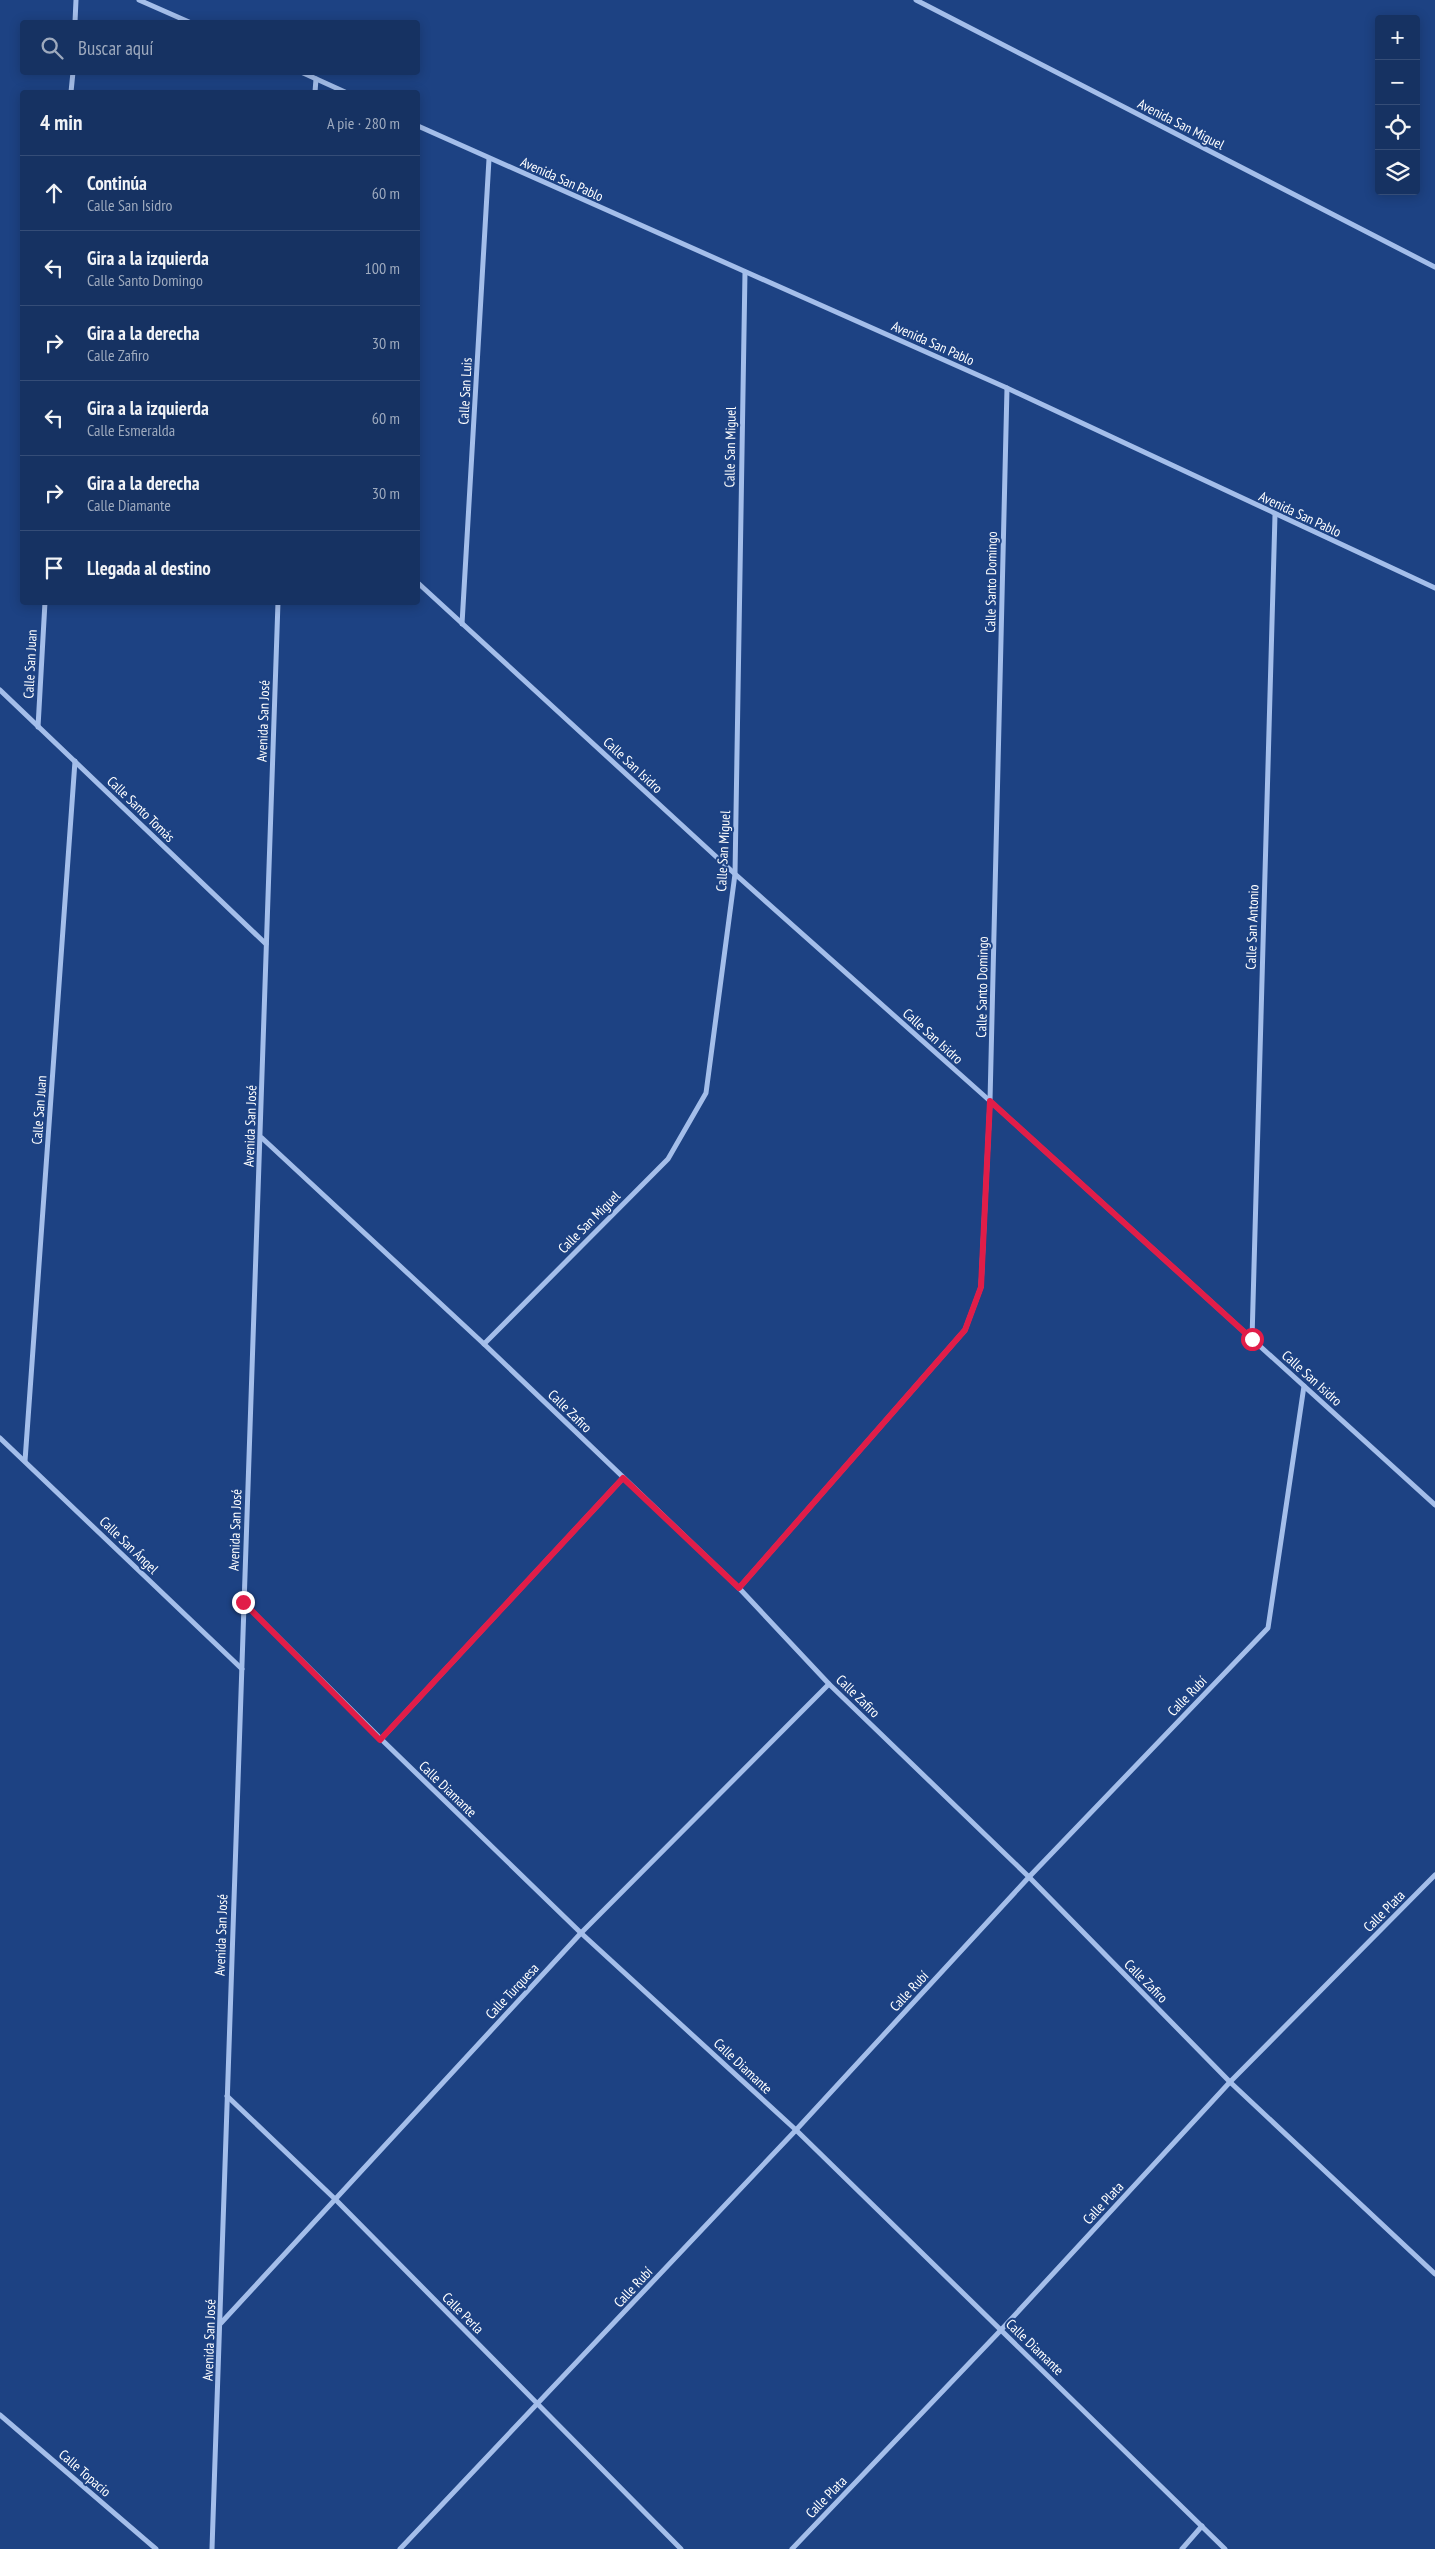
<!DOCTYPE html>
<html lang="es">
<head>
<meta charset="utf-8">
<style>
  :root { --surface:#163262; --page:#1f3a68; --text:#f1f3f6; --muted:#9eaabe; --line:#354d77 }
  body { margin:0; font-family:"PT Sans Narrow",sans-serif; background:var(--page); color:var(--text) }
  .controls { position:absolute; right:15px; top:15px; display:grid; overflow:hidden; border-radius:5px; box-shadow:0 2px 12px #0003 }
  .controls button { width:45px; height:45px; display:grid; place-items:center; padding:0; border:0; border-bottom:1px solid var(--line); background:var(--surface); color:var(--text); font:25px sans-serif }
  .stop { position:absolute; width:15px; height:15px; margin:-11px; border:4px solid #e11d48; border-radius:50%; background:#fff }
  .stop.end { background:#e11d48; border-color:#fff; box-shadow:0 1px 5px #0008 }
  .list { margin:0; padding:0; list-style:none }
  h2 { display:flex; justify-content:space-between; align-items:center; height:65px; margin:0; padding:0 20px; font-size:21px }
  h2 small { font-size:16px; font-weight:400; color:var(--muted) }
  .list li { display:grid; grid-template-columns:32px 1fr auto; gap:15px; align-items:center; box-sizing:border-box; height:75px; padding:0 20px; border-top:1px solid var(--line) }
  .list b { display:block; font-size:19px; white-space:nowrap }
  .list p { margin:0; font-size:16px; white-space:nowrap; color:var(--muted) }
  .list em { font-size:16px; font-style:normal; color:var(--muted) }
  .icon { flex:none; width:28px; height:28px; fill:none; stroke:currentColor; stroke-width:2; stroke-linecap:round; stroke-linejoin:round }
  .map { position:relative; flex:none; width:1435px; height:2549px; overflow:hidden }
  .search { position:absolute; background:var(--surface); box-shadow:0 2px 12px #0003; left:20px; top:20px; width:400px; height:55px; display:flex; align-items:center; gap:12px; box-sizing:border-box; padding:0 18px; border-radius:5px; color:var(--muted); font-size:19px }
  .panel { position:absolute; background:var(--surface); box-shadow:0 2px 12px #0003; left:20px; top:90px; width:400px; height:515px; border-radius:5px }
  .map>svg:first-child { display:block }
  .lines { fill:none; stroke-linecap:round; stroke-linejoin:round }
  .street { stroke:#a4beea; stroke-width:5 }
  .route { stroke:#e11d48; stroke-width:6 }
  .labels { text-anchor:middle; stroke-width:4; stroke-linejoin:round; paint-order:stroke }
  .street-label { font-size:14px; fill:#fff; stroke:#1d4283 }
</style>
</head>
<body>
<div class="map">
<svg width="1435" height="2549" viewBox="0 0 1435 2549">
  <rect width="100%" height="100%" fill="#1d4283"/>
  <g class="lines">
    <g class="street">
      <polyline points="139,0 189,22"/>
      <polyline points="916,0 1435,267"/>
      <polyline points="75,22 76,0"/>
      <polyline points="301,72 345,92"/>
      <polyline points="71,92 73,72"/>
      <polyline points="315,92 316,79"/>
      <polyline points="418,126 1007,388 1435,588"/>
      <polyline points="418,583 735,874 990,1101 1435,1505"/>
      <polyline points="462,624 489,159"/>
      <polyline points="0,690 266,944"/>
      <polyline points="38,727 45,602"/>
      <polyline points="262,1138 484,1344 739,1588 829,1684 1029,1877 1230,2082 1435,2274"/>
      <polyline points="1252,1339 1275,515"/>
      <polyline points="484,1344 668,1159 706,1093 735,874 745,272"/>
      <polyline points="0,1438 242,1669"/>
      <polyline points="25,1461 75,761"/>
      <polyline points="739,1588 965,1330 981,1287 990,1101 1007,388"/>
      <polyline points="243,1602 381,1739 581,1933 796,2130 1225,2549"/>
      <polyline points="381,1739 623,1478"/>
      <polyline points="227,2096 335,2199 681,2549"/>
      <polyline points="221,2323 581,1933 829,1684"/>
      <polyline points="0,2415 156,2549"/>
      <polyline points="212,2549 278,602"/>
      <polyline points="400,2549 796,2130 1029,1877 1268,1628 1304,1386"/>
      <polyline points="792,2549 1001,2330 1230,2082 1435,1875"/>
      <polyline points="1182,2549 1202,2526"/>
    </g>
  </g>
  <g class="lines">
    <polyline class="route" points="243,1602 380,1740 623,1478 739,1588 965,1330 981,1287 990,1101 1252,1339"/>
  </g>
  <g class="labels">
    <g class="street-label">
      <text transform="translate(1181 124) rotate(27)" y="5">Avenida San Miguel</text>
      <text transform="translate(562 179) rotate(24)" y="5">Avenida San Pablo</text>
      <text transform="translate(933 343) rotate(24)" y="5">Avenida San Pablo</text>
      <text transform="translate(465 391) rotate(-87)" y="5">Calle San Luis</text>
      <text transform="translate(730 447) rotate(-89)" y="5">Calle San Miguel</text>
      <text transform="translate(1300 514) rotate(25)" y="5">Avenida San Pablo</text>
      <text transform="translate(991 582) rotate(-89)" y="5">Calle Santo Domingo</text>
      <text transform="translate(30 664) rotate(-87)" y="5">Calle San Juan</text>
      <text transform="translate(263 721) rotate(-88)" y="5">Avenida San José</text>
      <text transform="translate(633 765) rotate(43)" y="5">Calle San Isidro</text>
      <text transform="translate(141 809) rotate(44)" y="5">Calle Santo Tomás</text>
      <text transform="translate(723 851) rotate(-87)" y="5">Calle San Miguel</text>
      <text transform="translate(1252 927) rotate(-88)" y="5">Calle San Antonio</text>
      <text transform="translate(982 987) rotate(-89)" y="5">Calle Santo Domingo</text>
      <text transform="translate(933 1036) rotate(42)" y="5">Calle San Isidro</text>
      <text transform="translate(39 1110) rotate(-86)" y="5">Calle San Juan</text>
      <text transform="translate(250 1126) rotate(-88)" y="5">Avenida San José</text>
      <text transform="translate(589 1222) rotate(-45)" y="5">Calle San Miguel</text>
      <text transform="translate(1312 1378) rotate(42)" y="5">Calle San Isidro</text>
      <text transform="translate(570 1411) rotate(44)" y="5">Calle Zafiro</text>
      <text transform="translate(235 1530) rotate(-88)" y="5">Avenida San José</text>
      <text transform="translate(129 1545) rotate(44)" y="5">Calle San Ángel</text>
      <text transform="translate(858 1696) rotate(44)" y="5">Calle Zafiro</text>
      <text transform="translate(1187 1696) rotate(-46)" y="5">Calle Rubí</text>
      <text transform="translate(448 1789) rotate(44)" y="5">Calle Diamante</text>
      <text transform="translate(1384 1911) rotate(-45)" y="5">Calle Plata</text>
      <text transform="translate(221 1935) rotate(-88)" y="5">Avenida San José</text>
      <text transform="translate(1146 1981) rotate(45)" y="5">Calle Zafiro</text>
      <text transform="translate(512 1991) rotate(-47)" y="5">Calle Turquesa</text>
      <text transform="translate(909 1991) rotate(-47)" y="5">Calle Rubí</text>
      <text transform="translate(743 2066) rotate(43)" y="5">Calle Diamante</text>
      <text transform="translate(1103 2203) rotate(-47)" y="5">Calle Plata</text>
      <text transform="translate(633 2287) rotate(-47)" y="5">Calle Rubí</text>
      <text transform="translate(463 2313) rotate(45)" y="5">Calle Perla</text>
      <text transform="translate(209 2340) rotate(-88)" y="5">Avenida San José</text>
      <text transform="translate(1035 2347) rotate(44)" y="5">Calle Diamante</text>
      <text transform="translate(85 2473) rotate(41)" y="5">Calle Topacio</text>
      <text transform="translate(826 2497) rotate(-46)" y="5">Calle Plata</text>
    </g>
  </g>
</svg>
<div class="controls">
<button>+</button>
<button>−</button>
<button><svg class="icon" aria-label="locate" viewBox="0 0 24 24"><circle cx="12" cy="12" r="6"/><path d="M12 2v4M12 18v4M2 12h4M18 12h4"/></svg></button>
<button><svg class="icon" aria-label="layers" viewBox="0 0 24 24"><path d="M12 4l9 5-9 5-9-5zM3 14l9 5 9-5"/></svg></button>
</div>
<div class="stop" style="left:1252px;top:1339px"></div>
<div class="stop end" style="left:243px;top:1602px"></div>
<div class="search"><svg class="icon" aria-label="search" viewBox="0 0 24 24"><circle cx="10" cy="10" r="6"/><path d="M15 15l6 6"/></svg>Buscar aquí</div>
<section class="panel">
<h2>4 min<small>A pie · 280 m</small></h2>
<ul class="list">
<li><svg class="icon" aria-label="ahead" viewBox="0 0 24 24"><path d="M12 20V5M6 11l6-6 6 6"/></svg><div><b>Continúa</b><p>Calle San Isidro</p></div><em>60 m</em></li>
<li><svg class="icon" aria-label="left" viewBox="0 0 24 24"><path d="M17 20v-9H6M10 6l-5 5 5 5"/></svg><div><b>Gira a la izquierda</b><p>Calle Santo Domingo</p></div><em>100 m</em></li>
<li><svg class="icon" aria-label="right" viewBox="0 0 24 24"><path d="M7 20v-9h11M14 6l5 5-5 5"/></svg><div><b>Gira a la derecha</b><p>Calle Zafiro</p></div><em>30 m</em></li>
<li><svg class="icon" aria-label="left" viewBox="0 0 24 24"><path d="M17 20v-9H6M10 6l-5 5 5 5"/></svg><div><b>Gira a la izquierda</b><p>Calle Esmeralda</p></div><em>60 m</em></li>
<li><svg class="icon" aria-label="right" viewBox="0 0 24 24"><path d="M7 20v-9h11M14 6l5 5-5 5"/></svg><div><b>Gira a la derecha</b><p>Calle Diamante</p></div><em>30 m</em></li>
<li><svg class="icon" aria-label="arrive" viewBox="0 0 24 24"><path d="M6 21V4h12l-3 4 3 4H6"/></svg><div><b>Llegada al destino</b></div></li>
</ul>
</section>
</div>
</body>
</html>
